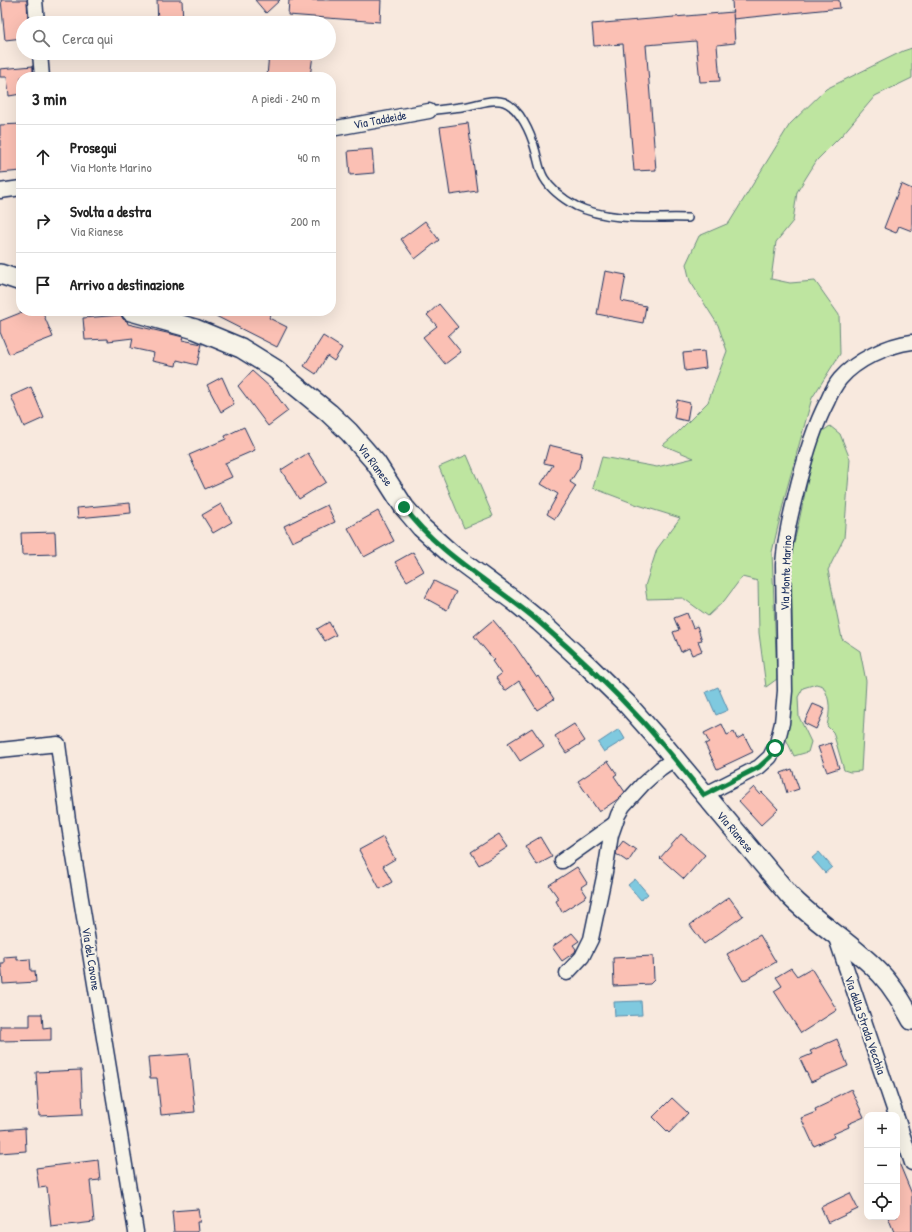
<!DOCTYPE html>
<html lang="it">
<head>
<meta charset="utf-8">
<style>
  :root { --surface:#fff; --page:#f2f2f2; --text:#222; --muted:#767676; --line:#e0e0e0 }
  body { margin:0; font-family:"Patrick Hand",sans-serif; background:var(--page); color:var(--text) }
  .controls { position:absolute; right:12px; bottom:12px; display:grid; overflow:hidden; border-radius:8px; box-shadow:0 4px 16px #0002 }
  .controls button { width:36px; height:36px; display:grid; place-items:center; padding:0; border:0; border-bottom:1px solid var(--line); background:var(--surface); color:var(--text); font:20px sans-serif }
  .stop { position:absolute; width:12px; height:12px; margin:-9px; border:3px solid #0b8043; border-radius:50%; background:#fff }
  .stop.end { background:#0b8043; border-color:#fff; box-shadow:0 1px 4px #0008 }
  .list { margin:0; padding:0; list-style:none }
  h2 { display:flex; justify-content:space-between; align-items:center; height:52px; margin:0; padding:0 16px; font-size:17px }
  h2 small { font-size:13px; font-weight:400; color:var(--muted) }
  .list li { display:grid; grid-template-columns:26px 1fr auto; gap:12px; align-items:center; box-sizing:border-box; height:64px; padding:0 16px; border-top:1px solid var(--line) }
  .list b { display:block; font-size:15px; white-space:nowrap }
  .list p { margin:0; font-size:13px; white-space:nowrap; color:var(--muted) }
  .list em { font-size:13px; font-style:normal; color:var(--muted) }
  .icon { flex:none; width:22px; height:22px; fill:none; stroke:currentColor; stroke-width:2; stroke-linecap:round; stroke-linejoin:round }
  .map { position:relative; flex:none; width:912px; height:1232px; overflow:hidden }
  .search { position:absolute; background:var(--surface); box-shadow:0 4px 16px #0002; left:16px; top:16px; width:320px; height:44px; display:flex; align-items:center; gap:10px; box-sizing:border-box; padding:0 14px; border-radius:22px; color:var(--muted); font-size:15px }
  .panel { position:absolute; background:var(--surface); box-shadow:0 4px 16px #0002; left:16px; top:72px; width:320px; height:244px; border-radius:16px }
  .map>svg:first-child { display:block }
  .green { fill:#bee5a0; stroke:#6c8a7f }
  .water { fill:#7fc9df; stroke:#578bab }
  .building { fill:#fbc0b4; stroke:#1b2f5e }
  .lines { fill:none; stroke-linecap:round; stroke-linejoin:round }
  .lane-casing { stroke:#1b2f5e; stroke-width:10 }
  .street-casing { stroke:#1b2f5e; stroke-width:17 }
  .secondary-casing { stroke:#1b2f5e; stroke-width:22 }
  .lane { stroke:#f7f3e8; stroke-width:7 }
  .street { stroke:#f7f3e8; stroke-width:14 }
  .secondary { stroke:#f7f3e8; stroke-width:19 }
  .route { stroke:#0b8043; stroke-width:5 }
  .labels { text-anchor:middle; stroke-width:4; stroke-linejoin:round; paint-order:stroke }
  .street-label { font-size:12px; fill:#1b2f5e; stroke:#f7f3e8 }
</style>
</head>
<body>
<div class="map">
<svg width="912" height="1232" viewBox="0 0 912 1232">
  <rect width="100%" height="100%" fill="#f8e9de"/>
  <filter id="ink" filterUnits="userSpaceOnUse"><feTurbulence type="fractalNoise" baseFrequency=".025" numOctaves="2"/><feDisplacementMap in="SourceGraphic" scale="8" xChannelSelector="R" yChannelSelector="G"/><feConvolveMatrix kernelMatrix="1 2 1 2 8 2 1 2 1" color-interpolation-filters="sRGB"/></filter>
  <g filter="url(#ink)">
    <g class="green">
      <polygon points="912,48 912,78 875,96 842,135 817,160 797,192 793,221 776,242 771,279 790,283 815,281 839,315 840,354 812,398 786,492 772,552 777,679 766,687 759,633 758,581 742,577 724,601 708,616 683,598 647,599 645,586 657,549 680,518 635,504 593,488 602,457 657,467 694,458 663,445 677,433 708,402 727,351 718,325 690,281 686,264 699,236 729,223 790,124 826,89 903,51"/>
      <path d="M830,426L840,434L850,459L844,538L828,570L842,639L860,651L866,681L861,771L850,772L844,770L833,732L827,726C830,710 831,701 823,686L816,684L803,688L798,697L799,717L811,742L808,752L794,756L786,739L793,662L791,555L798,526L808,479L820,433Z"/>
      <polygon points="467,455 493,516 464,528 439,467"/>
    </g>
    <g class="water">
      <polygon points="718,687 728,710 716,715 706,692"/>
      <polygon points="619,729 625,739 604,752 598,743"/>
      <polygon points="819,852 832,867 825,873 812,858"/>
      <polygon points="635,879 648,894 641,900 628,885"/>
      <polygon points="641,1001 642,1015 615,1016 614,1002"/>
    </g>
    <g class="building">
      <polygon points="1,0 27,0 28,23 23,23 23,38 5,40"/>
      <polygon points="157,0 182,0 183,23 158,23"/>
      <polygon points="255,0 280,0 266,13"/>
      <polygon points="289,0 381,0 380,22 288,15"/>
      <polygon points="732,0 839,0 840,8 733,19"/>
      <polygon points="733,12 735,43 717,45 720,81 700,82 696,41 646,45 656,170 634,171 623,44 594,46 592,24"/>
      <polygon points="269,53 297,53 313,55 310,77 267,77"/>
      <polygon points="33,66 33,77 21,77 21,94 9,96 7,77 0,77 0,69"/>
      <polygon points="468,123 477,191 450,195 440,127"/>
      <polygon points="21,124 21,171 0,173 0,125"/>
      <polygon points="372,149 374,173 350,175 348,151"/>
      <polygon points="901,184 912,189 912,231 899,226 896,233 884,228"/>
      <polygon points="425,221 439,240 415,259 401,239"/>
      <polygon points="605,271 626,275 621,301 646,306 643,323 597,314"/>
      <polygon points="439,304 458,327 448,336 461,352 445,364 423,337 437,326 427,315"/>
      <polygon points="25,311 42,311 53,337 9,354 0,332 0,321"/>
      <polygon points="206,311 273,311 269,318 287,327 277,347"/>
      <polygon points="121,315 123,319 127,321 128,324 167,333 183,337 182,340 202,344 197,365 177,360 176,366 152,361 154,353 131,348 133,338 108,341 108,339 85,340 83,318"/>
      <polygon points="323,336 342,348 334,361 327,356 316,374 304,366"/>
      <polygon points="704,351 706,368 685,371 683,353"/>
      <polygon points="252,371 271,388 288,411 268,426 238,386"/>
      <polygon points="222,377 234,404 221,412 207,385"/>
      <polygon points="31,387 44,418 24,427 11,396"/>
      <polygon points="677,400 690,403 687,421 674,418"/>
      <polygon points="244,427 255,450 225,463 232,477 205,489 189,455 226,439 225,436"/>
      <polygon points="549,445 582,453 579,468 570,482 576,486 555,519 547,514 558,494 541,484 553,465 544,463"/>
      <polygon points="308,453 326,482 299,499 281,470"/>
      <polygon points="130,503 131,513 78,518 77,508"/>
      <polygon points="221,504 232,522 213,533 202,515"/>
      <polygon points="327,505 335,522 292,542 284,526"/>
      <polygon points="378,511 394,541 364,557 348,528"/>
      <polygon points="55,532 56,554 22,555 21,533"/>
      <polygon points="413,552 424,571 407,581 395,562"/>
      <polygon points="434,581 456,592 447,610 425,598"/>
      <polygon points="687,613 693,628 697,626 702,640 698,641 702,651 692,655 689,648 681,652 673,632 679,630 674,618"/>
      <polygon points="493,620 515,646 537,678 539,676 554,699 537,710 519,681 505,691 496,678 501,674 492,661 494,660 474,636"/>
      <polygon points="329,622 336,635 325,641 317,629"/>
      <polygon points="813,704 825,709 816,729 804,723"/>
      <polygon points="574,724 585,741 566,753 555,736"/>
      <polygon points="722,724 727,735 734,732 737,739 744,735 753,752 717,769 705,744 709,742 704,733"/>
      <polygon points="532,728 544,746 520,761 508,743"/>
      <polygon points="831,743 839,768 827,772 818,747"/>
      <polygon points="608,761 617,774 614,776 625,792 618,799 599,812 578,781"/>
      <polygon points="792,769 799,789 787,793 781,773"/>
      <polygon points="754,787 760,794 762,792 778,809 761,825 739,801"/>
      <polygon points="499,834 508,847 479,865 471,852"/>
      <polygon points="681,834 705,855 684,879 660,858"/>
      <polygon points="383,837 395,859 383,866 392,882 380,889 359,850"/>
      <polygon points="540,837 552,857 537,865 525,846"/>
      <polygon points="623,841 636,850 628,862 616,854 617,849"/>
      <polygon points="577,867 587,883 581,887 587,896 562,912 556,901 559,899 549,885"/>
      <polygon points="729,897 743,916 704,944 690,925"/>
      <polygon points="572,933 579,941 573,945 576,949 575,952 562,961 552,947"/>
      <polygon points="760,935 776,962 743,981 727,954"/>
      <polygon points="17,956 17,960 30,959 31,971 35,971 36,982 3,984 1,963 4,963 4,957"/>
      <polygon points="653,956 654,980 650,984 614,986 613,958"/>
      <polygon points="791,968 797,976 811,968 837,1010 801,1033 774,991 782,986 776,977"/>
      <polygon points="30,1014 42,1014 43,1028 51,1027 51,1040 0,1041 0,1026 30,1026"/>
      <polygon points="837,1039 848,1066 811,1082 800,1059 812,1054 810,1051"/>
      <polygon points="189,1054 195,1112 161,1115 157,1078 150,1078 148,1057"/>
      <polygon points="81,1070 83,1114 39,1116 36,1072"/>
      <polygon points="851,1089 864,1117 848,1124 849,1127 833,1134 834,1137 814,1146 801,1118 816,1112 815,1109 832,1101 831,1099"/>
      <polygon points="672,1098 688,1113 669,1133 653,1117"/>
      <polygon points="25,1128 26,1151 0,1153 0,1130"/>
      <polygon points="897,1158 912,1194 912,1232 894,1232 888,1217 897,1217"/>
      <polygon points="98,1160 100,1180 90,1181 94,1222 51,1227 47,1187 39,1188 36,1168"/>
      <polygon points="850,1193 858,1209 828,1223 821,1207"/>
      <polygon points="198,1209 200,1222 197,1222 198,1232 174,1232 172,1211"/>
    </g>
    <g class="lines">
      <g class="lane-casing">
        <path id="lane" d="M429,111C442,109 455,108 468,106C479,104 493,98 504,102C520,108 531,134 535,149C538,159 539,170 544,178C551,190 565,200 576,206C610,222 651,217 688,218"/>
      </g>
      <g class="street-casing">
        <g id="street">
          <polyline points="35,0 37,23"/>
          <polyline points="40,53 42,77"/>
          <polyline points="331,129 429,111"/>
          <polyline points="0,191 21,188"/>
          <polyline points="0,750 58,744 68,820 136,1232"/>
          <path d="M704,795L759,767L770,757L777,743L782,723L785,691L783,565C785,536 792,509 799,481C807,452 814,427 828,400C831,393 835,385 840,379C856,360 888,345 912,342"/>
          <polyline points="562,861 614,824"/>
          <polyline points="835,935 896,1115"/>
          <polyline points="567,973 582,957 591,939 605,872 611,835 618,815 623,806 643,784 661,768 674,759"/>
          <polyline points="897,1118 912,1163"/>
        </g>
      </g>
      <g class="secondary-casing">
        <g id="secondary">
          <polyline points="0,274 21,281"/>
          <path d="M131,311L195,329L241,348L275,369L329,413L349,432L376,463L404,507L421,527L451,554L513,600L540,622L587,665L627,704L665,747L789,895C817,924 853,944 881,974C894,988 903,1004 912,1020"/>
        </g>
      </g>
      <use href="#lane" class="lane"/>
      <use href="#street" class="street"/>
      <use href="#secondary" class="secondary"/>
    </g>
  </g>
  <g class="lines" filter="url(#ink)">
    <path class="route" d="M404,507C439,555 495,584 539,622C575,653 610,686 642,721C664,745 684,770 704,795L759,767L770,757L775,748"/>
  </g>
  <g class="labels">
    <g class="street-label">
      <text transform="translate(380 120) rotate(-11)" y="4">Via Taddeide</text>
      <text transform="translate(375 465) rotate(53)" y="4">Via Rianese</text>
      <text transform="translate(786 573) rotate(-88)" y="4">Via Monte Marino</text>
      <text transform="translate(735 832) rotate(50)" y="4">Via Rianese</text>
      <text transform="translate(91 959) rotate(81)" y="4">Via del Cavone</text>
      <text transform="translate(865 1025) rotate(71)" y="4">Via della Strada Vecchia</text>
    </g>
  </g>
</svg>
<div class="controls">
<button>+</button>
<button>−</button>
<button><svg class="icon" aria-label="locate" viewBox="0 0 24 24"><circle cx="12" cy="12" r="6"/><path d="M12 2v4M12 18v4M2 12h4M18 12h4"/></svg></button>
</div>
<div class="stop" style="left:775px;top:748px"></div>
<div class="stop end" style="left:404px;top:507px"></div>
<div class="search"><svg class="icon" aria-label="search" viewBox="0 0 24 24"><circle cx="10" cy="10" r="6"/><path d="M15 15l6 6"/></svg>Cerca qui</div>
<section class="panel">
<h2>3 min<small>A piedi · 240 m</small></h2>
<ul class="list">
<li><svg class="icon" aria-label="ahead" viewBox="0 0 24 24"><path d="M12 20V5M6 11l6-6 6 6"/></svg><div><b>Prosegui</b><p>Via Monte Marino</p></div><em>40 m</em></li>
<li><svg class="icon" aria-label="right" viewBox="0 0 24 24"><path d="M7 20v-9h11M14 6l5 5-5 5"/></svg><div><b>Svolta a destra</b><p>Via Rianese</p></div><em>200 m</em></li>
<li><svg class="icon" aria-label="arrive" viewBox="0 0 24 24"><path d="M6 21V4h12l-3 4 3 4H6"/></svg><div><b>Arrivo a destinazione</b></div></li>
</ul>
</section>
</div>
</body>
</html>
